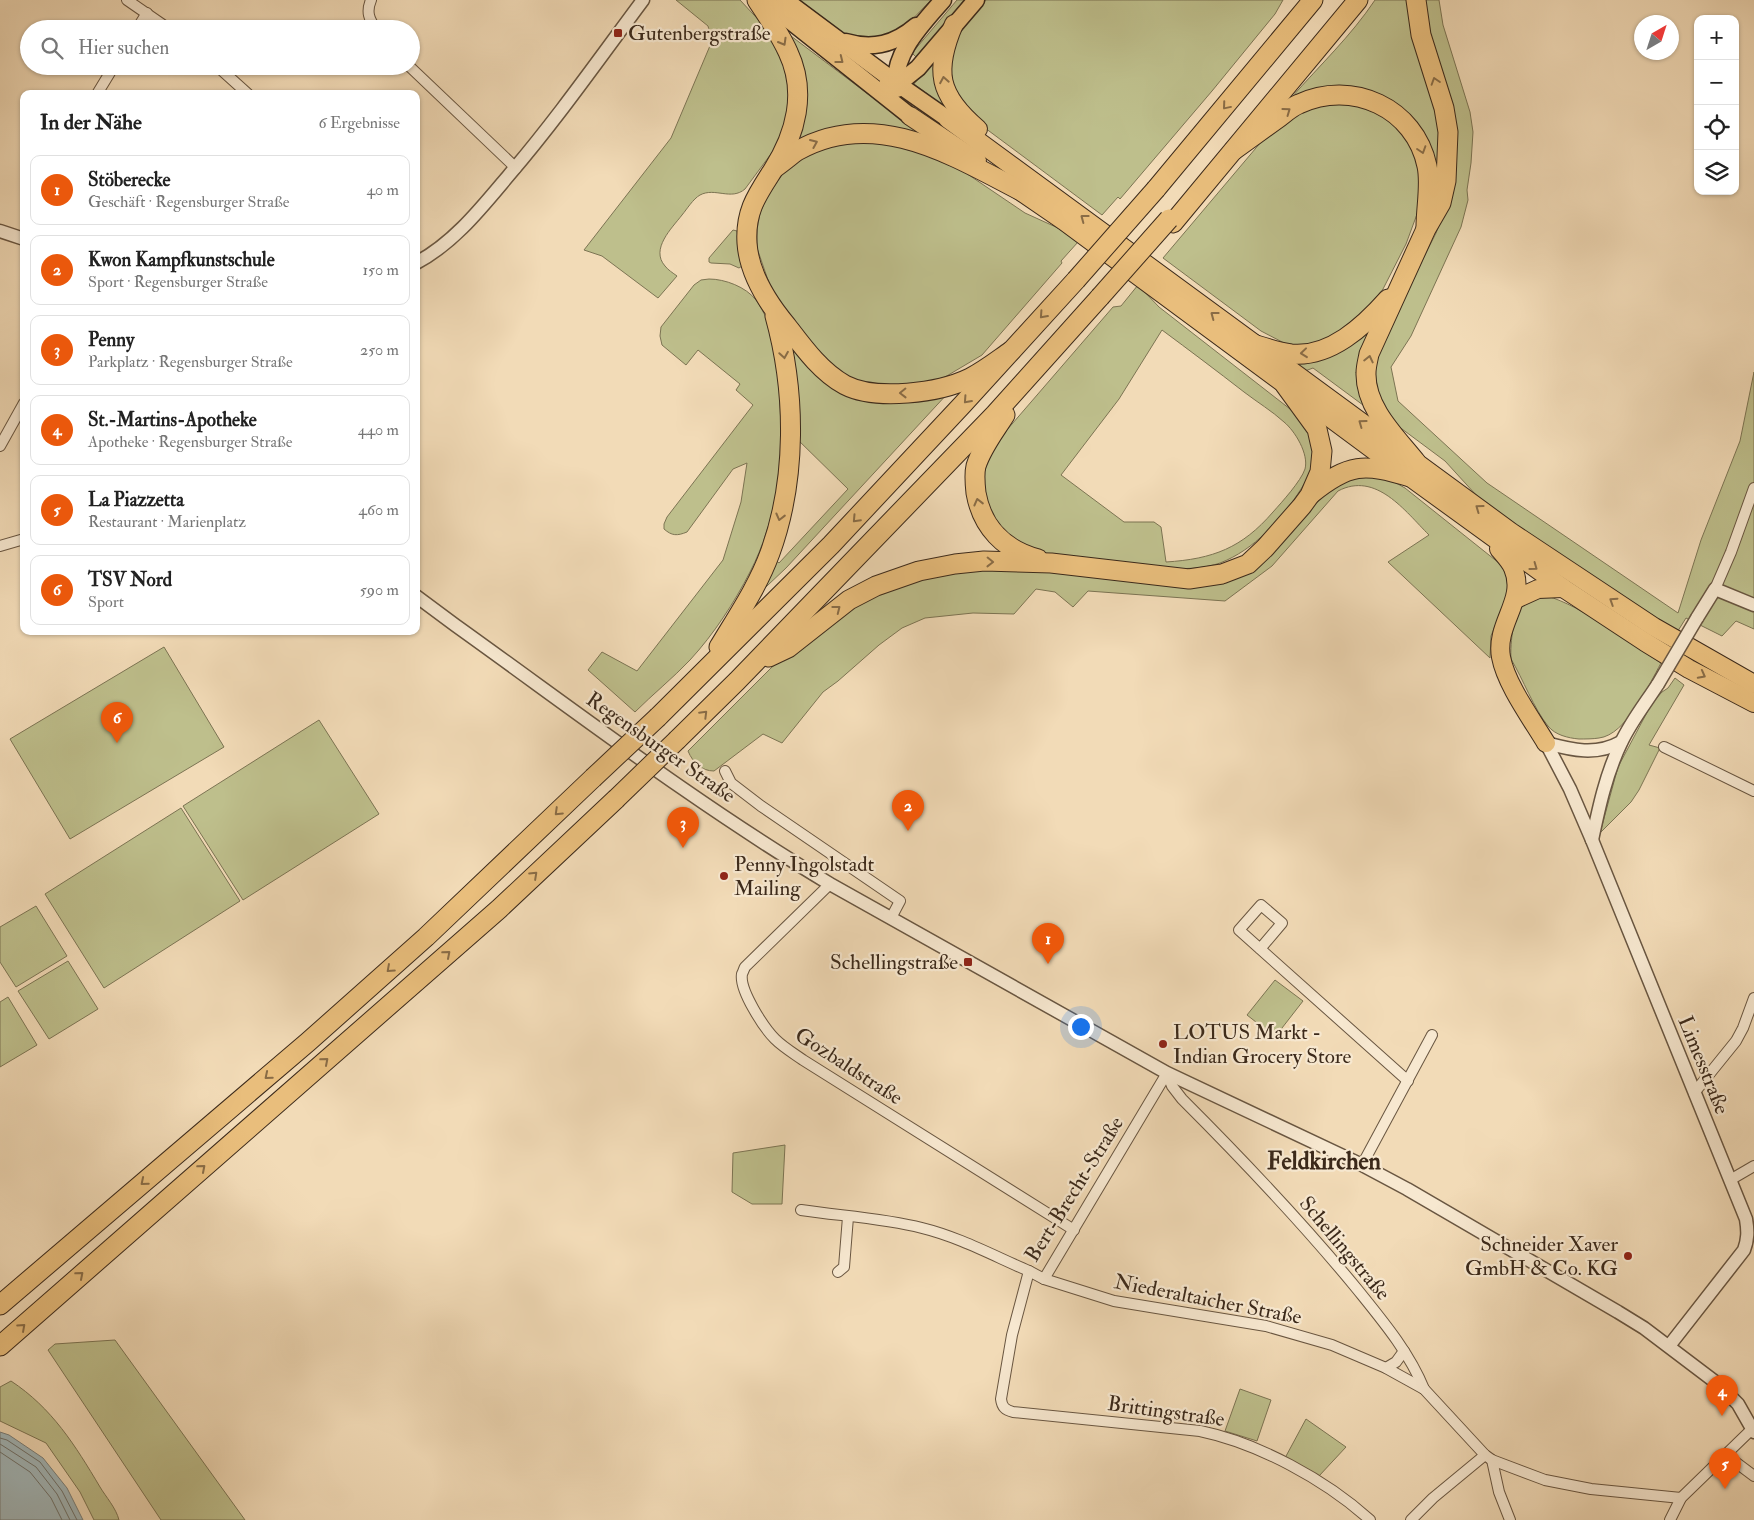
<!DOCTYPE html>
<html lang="de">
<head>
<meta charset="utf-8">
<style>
  :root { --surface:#fff; --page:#f6f6f6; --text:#222; --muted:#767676; --line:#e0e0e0; --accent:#ea580c }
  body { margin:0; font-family:"IM FELL Double Pica",serif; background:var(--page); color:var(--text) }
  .controls { position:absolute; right:15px; top:15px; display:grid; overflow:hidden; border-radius:10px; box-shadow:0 1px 4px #0004 }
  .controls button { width:45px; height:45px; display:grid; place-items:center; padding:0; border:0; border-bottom:1px solid var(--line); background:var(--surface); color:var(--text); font:25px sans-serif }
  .compass { position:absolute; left:1634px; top:15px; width:45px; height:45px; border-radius:50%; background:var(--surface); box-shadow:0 1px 4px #0004; rotate:39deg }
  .you { position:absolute; left:1080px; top:1026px; width:18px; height:18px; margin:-12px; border:4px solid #fff; border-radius:50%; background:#1a73e8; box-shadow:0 0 0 8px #1a73e833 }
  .badge { display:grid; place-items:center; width:32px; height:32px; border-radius:50%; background:var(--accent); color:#fff; font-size:16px; font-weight:700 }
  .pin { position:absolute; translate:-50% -41px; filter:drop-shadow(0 1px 2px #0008) }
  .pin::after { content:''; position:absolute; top:26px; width:18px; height:15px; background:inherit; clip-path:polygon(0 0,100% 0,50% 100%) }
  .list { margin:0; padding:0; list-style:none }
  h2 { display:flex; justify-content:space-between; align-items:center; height:65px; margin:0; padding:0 20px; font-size:21px }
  h2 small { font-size:16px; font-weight:400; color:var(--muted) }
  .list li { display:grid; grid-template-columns:32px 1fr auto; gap:15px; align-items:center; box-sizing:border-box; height:70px; margin:0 10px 10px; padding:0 10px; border:1px solid var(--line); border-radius:10px }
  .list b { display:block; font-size:19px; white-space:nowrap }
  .list p { margin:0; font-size:16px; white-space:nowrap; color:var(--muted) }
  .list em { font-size:16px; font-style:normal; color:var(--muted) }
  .icon { flex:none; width:28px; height:28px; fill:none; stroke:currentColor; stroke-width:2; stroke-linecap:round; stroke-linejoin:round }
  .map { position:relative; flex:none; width:1754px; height:1520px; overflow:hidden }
  .search { position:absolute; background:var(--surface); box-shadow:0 1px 4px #0004; left:20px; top:20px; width:400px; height:55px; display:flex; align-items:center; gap:12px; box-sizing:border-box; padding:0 18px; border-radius:28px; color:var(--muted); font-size:19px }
  .panel { position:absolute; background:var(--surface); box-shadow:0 1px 4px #0004; left:20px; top:90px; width:400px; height:545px; border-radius:10px }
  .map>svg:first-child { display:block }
  .green { fill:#bebf8c; stroke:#7c7453; fill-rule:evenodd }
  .water { fill:#a2b8bb; stroke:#797f7b }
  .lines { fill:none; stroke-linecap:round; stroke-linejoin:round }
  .shore { stroke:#6e706a; stroke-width:1 }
  .minor-casing { stroke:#695641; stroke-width:12 }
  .tertiary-casing { stroke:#695641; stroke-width:15 }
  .primary-casing { stroke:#3b291a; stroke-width:19 }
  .trunk-casing { stroke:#3b291a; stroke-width:20 }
  .motorway-casing { stroke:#3b291a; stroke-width:21 }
  .minor { stroke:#f7e8d0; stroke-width:10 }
  .tertiary { stroke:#f7e8d0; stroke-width:12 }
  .primary { stroke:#e9be7c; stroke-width:16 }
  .trunk { stroke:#e9be7c; stroke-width:18 }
  .motorway { stroke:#e9be7c; stroke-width:19 }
  .tertiary-bridge-casing { stroke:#695641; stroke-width:15; stroke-linecap:butt }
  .motorway-bridge-casing { stroke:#3b291a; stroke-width:21; stroke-linecap:butt }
  .tertiary-bridge { stroke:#f7e8d0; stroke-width:12 }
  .motorway-bridge { stroke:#e9be7c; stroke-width:19 }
  .oneway { stroke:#896c46 }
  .poi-dot { fill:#8f2418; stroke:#f7e8d0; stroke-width:2 }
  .labels { text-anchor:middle; stroke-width:4.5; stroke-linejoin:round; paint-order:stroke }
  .poi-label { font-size:21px; fill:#3b291a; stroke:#f7e8d0; text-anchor:start }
  .street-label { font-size:21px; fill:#3b291a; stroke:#f7e8d0 }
  .quarter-label { font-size:24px; font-weight:bold; fill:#3b291a; stroke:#f7e8d0 }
</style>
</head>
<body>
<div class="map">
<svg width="1754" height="1520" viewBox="0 0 1754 1520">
  <rect width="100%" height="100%" fill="#f2dbb7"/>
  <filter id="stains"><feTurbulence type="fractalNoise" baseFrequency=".004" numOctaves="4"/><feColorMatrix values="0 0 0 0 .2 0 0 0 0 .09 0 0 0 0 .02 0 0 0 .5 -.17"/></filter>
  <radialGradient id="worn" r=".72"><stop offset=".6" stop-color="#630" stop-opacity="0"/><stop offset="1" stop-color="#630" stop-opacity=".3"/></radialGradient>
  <g class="green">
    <path d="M676,0H740L767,29L779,47L792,101L782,139L745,189C731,201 715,187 700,195C693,199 687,209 682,215C672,228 650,249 665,266C668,270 673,273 677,276L658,298L602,256L584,250L671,138L712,41L708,26Z"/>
    <polygon points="797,0 931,0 903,29 879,38 854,38 843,34"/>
    <polygon points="957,0 964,0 919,57 917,58 912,53"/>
    <polygon points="986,0 1283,0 1275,14 1212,91 1120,199 1118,197 1102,215 985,128 959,99 950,78 950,57 961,29"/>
    <path d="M1375,0H1410L1442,130L1435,208L1402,111L1291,98C1320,65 1351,36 1375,0Z"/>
    <polygon points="1421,0 1439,0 1443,25 1470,112 1473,132 1471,163 1467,190 1468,200 1461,227 1411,336 1391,367 1398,401 1487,483 1678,613 1701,540 1740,441 1754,372 1754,629 1736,621 1722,636 1686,618 1676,634 1526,532 1477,496 1445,461 1398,426 1383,409 1373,383 1379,346 1436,233 1444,212 1453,183"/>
    <polygon points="787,33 921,134 921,135 798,145"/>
    <polygon points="935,57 946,106 945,107 914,84"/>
    <polygon points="1331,99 1381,111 1412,140 1422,171 1420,206 1406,244 1383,289 1359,318 1331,338 1310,346 1286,344 1261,331 1163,258 1272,129 1291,113"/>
    <polygon points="839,141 890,142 957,167 1025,213 1058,228 1078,242 1061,261 1062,263 982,355 945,377 926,385 882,387 848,378 819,355 779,301 769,283 757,248 757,230 760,213 767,197 783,173 794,162"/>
    <polygon points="733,230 737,231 742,266 739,268 730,264 711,263 709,262 709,258"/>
    <path d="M709,279C725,279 746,287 756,300C761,307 767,319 770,327C780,369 782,416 780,459C779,469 780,480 778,489C772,517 763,547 750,572C734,603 714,634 690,660C673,678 653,694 635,712L588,670L602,652L637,671L723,560L741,502L747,463L733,469L687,532C677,536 672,536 664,529V524L667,517L753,405L736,390L740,384L698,350L686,365L662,345L660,336L661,327L694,285L701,280Z"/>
    <path d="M1138,285L1159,307L1299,416C1318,443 1319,462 1301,489C1282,519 1254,550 1220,563C1191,573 1159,567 1129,564C1104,561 1079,558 1053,556L1039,552L1005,535L985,505L982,476L985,461L1006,431L1113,307L1121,306ZM1162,330C1189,350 1217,371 1244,392C1257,402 1272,411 1284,422C1295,431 1309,454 1305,469C1301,481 1282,502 1273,512C1242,548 1213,559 1166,562L1161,527L1154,522H1124L1061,475L1119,399Z"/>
    <polygon points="1377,315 1367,408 1313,368 1305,371 1286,358"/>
    <polygon points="787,337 828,380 949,392 786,568 750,602 772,557 779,563 848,489 794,436"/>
    <path d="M1353,473L1389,479L1405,488L1504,567L1510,588L1491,636L1490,658L1388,562L1429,535C1405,511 1376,471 1338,491L1272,566L1225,601L1088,591L1073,607L1055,592L1036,589L1014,614L973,613L925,618L902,628L879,645L838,681L823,692L782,743L763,734L714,771C702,771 693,763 688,751L771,668L807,637L869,595L925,575L999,567L1220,582L1327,487Z"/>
    <path d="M1547,596C1582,606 1630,643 1661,663C1649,685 1626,735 1599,738C1593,739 1585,739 1579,739C1568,738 1555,735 1548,726C1534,709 1523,679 1511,659C1510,644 1513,608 1528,599C1532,597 1542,597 1547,596Z"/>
    <polygon points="164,647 224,747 70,839 10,739"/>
    <polygon points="1675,678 1684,685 1649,745 1660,748 1639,790 1631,802 1600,833 1618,767 1652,703 1662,692 1668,688"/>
    <polygon points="319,720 379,814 243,900 183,806"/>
    <polygon points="181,808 240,901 104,988 45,894"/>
    <polygon points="36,906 67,956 16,987 0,962 0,927"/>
    <polygon points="68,961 98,1009 49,1039 18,991"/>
    <polygon points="1275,980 1303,1001 1275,1037 1247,1015"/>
    <polygon points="8,997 37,1045 0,1067 0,1002"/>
    <polygon points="785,1145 782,1204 752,1204 732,1192 733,1153"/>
    <polygon points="115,1340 245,1520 161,1520 48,1350 55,1344"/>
    <path d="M11,1381C52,1408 75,1445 100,1487C106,1497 116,1508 119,1520H94L80,1492L46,1443L0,1421V1387Z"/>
    <polygon points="1240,1389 1271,1400 1257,1441 1225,1431"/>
    <polygon points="1306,1419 1346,1447 1319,1476 1285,1458"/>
  </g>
  <polygon class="water" points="0,1432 9,1435 43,1458 67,1488 83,1520 0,1520"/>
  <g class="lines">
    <g class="shore">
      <polyline points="0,1438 7,1440 40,1462 62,1491 77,1520"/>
      <polyline points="0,1444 36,1467 57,1494 70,1520"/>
      <polyline points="0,1452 30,1472 51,1498 62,1520"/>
    </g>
    <g class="minor-casing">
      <g id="minor">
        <polyline points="127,0 169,29"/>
        <path d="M371,0C366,12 369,19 376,29"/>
        <polyline points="137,29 147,13"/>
        <polyline points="217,66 248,94"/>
        <polyline points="409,66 516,168"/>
        <polyline points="97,94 114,66"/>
        <polyline points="0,446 24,403"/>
        <polyline points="0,546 24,539"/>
        <polyline points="1715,589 1731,552 1754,488"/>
        <polyline points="1664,747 1754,791"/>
        <polyline points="725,771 731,783 761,806 900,901 891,918"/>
        <path d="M830,884L745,967C744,969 743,972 742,974C739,990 764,1028 775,1039C783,1047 793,1053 803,1060L1074,1230"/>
        <polyline points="1260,949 1282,923 1261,905 1239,930 1408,1081"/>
        <path d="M1167,1073L1044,1279L1029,1271L1012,1335L1001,1399C1002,1407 1005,1410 1013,1412L1200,1431C1258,1443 1326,1480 1370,1520"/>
        <path d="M1167,1073L1172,1086L1182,1099C1243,1160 1302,1222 1357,1289C1382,1320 1409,1352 1424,1389"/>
        <polyline points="1694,1093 1736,1041 1743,1028 1754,998"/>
        <polyline points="1362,1165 1432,1035"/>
        <polyline points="1730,1180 1754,1166"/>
        <path d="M801,1210C841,1216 883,1218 922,1228C959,1237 994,1256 1029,1271"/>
        <polyline points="838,1272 844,1267 848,1217"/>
        <polyline points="1044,1279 1114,1301 1266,1326 1332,1345 1386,1368 1424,1389 1485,1455 1492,1460 1545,1480 1591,1489 1681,1498"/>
        <polyline points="1386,1368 1396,1362 1404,1351"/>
        <polyline points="1726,1455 1754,1476"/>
        <polyline points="1492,1460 1499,1492 1510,1520"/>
        <polyline points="1411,1520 1433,1498 1485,1455"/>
        <polyline points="1670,1520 1681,1498 1752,1429"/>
      </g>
    </g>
    <g class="tertiary-casing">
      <g id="tertiary">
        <polyline points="0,231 24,239"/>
        <path d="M416,263C454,243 482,207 509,175C557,119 599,59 643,0"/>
        <path d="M416,596L455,625C578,713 699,806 830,884L1167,1073L1362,1165L1407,1189L1618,1312L1644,1328L1718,1384L1738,1404L1754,1432"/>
        <polyline points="1697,618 1715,589 1754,605"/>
        <path d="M1546,743L1570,789L1592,840L1746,1219C1748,1231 1748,1239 1744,1250L1669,1346"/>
        <path d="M1546,743C1572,750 1596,756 1621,742"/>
        <path d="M1592,840C1599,807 1606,774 1621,743C1630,723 1645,704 1658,684"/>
      </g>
    </g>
    <g class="primary-casing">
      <g id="primary">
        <polyline points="764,0 910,116"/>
        <polyline points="785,0 895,82 948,119"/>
        <path d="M846,42C873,50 895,44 916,26"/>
        <polyline points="887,85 903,80 918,68 976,0"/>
        <path d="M897,89C890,56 923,23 943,0"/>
      </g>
    </g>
    <g class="trunk-casing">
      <g id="trunk">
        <path d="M954,24C934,71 938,95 978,129"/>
        <polyline points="910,116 977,161"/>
        <polyline points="948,119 1511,532 1654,627 1754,684"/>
        <polyline points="1013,186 1064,221 1410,477 1563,588 1645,642 1689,669 1754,703"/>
        <path d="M1499,549C1504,555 1510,561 1513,568C1527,600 1495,623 1501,657C1506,684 1531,718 1546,743"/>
        <polyline points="1516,599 1538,589 1563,588"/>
      </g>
    </g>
    <g class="motorway-casing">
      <g id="motorway">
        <path d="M757,0C768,17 780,34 788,52C807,92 796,134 773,170C757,195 745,211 747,243C749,274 767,302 787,326C803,347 821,372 845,385C876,401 939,393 970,378C984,371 998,360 1011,351"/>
        <path d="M1416,0L1421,35L1444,108L1448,132L1446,181L1441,203L1426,229L1369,354C1368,360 1366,366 1366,373C1365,408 1396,437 1416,462"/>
        <path d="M1234,150C1248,140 1263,129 1277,119C1284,114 1291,107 1299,104C1352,79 1415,108 1427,166C1431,184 1426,207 1426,227"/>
        <path d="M776,167C783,162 790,156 797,151C876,106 955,157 1025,193"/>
        <polyline points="1156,189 1313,0"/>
        <polyline points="1173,223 1358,0"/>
        <path d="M1253,344C1266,348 1278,352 1291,354C1330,358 1364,326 1388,299"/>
        <path d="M1005,415C995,431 982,447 976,466C974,474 975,484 976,493C982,527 1004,550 1038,559"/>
        <path d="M1311,494C1349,463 1364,463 1410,477"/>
        <path d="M719,647C737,617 758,586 770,553C797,479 796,392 775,316"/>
        <polyline points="769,657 788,648 849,600 876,586 919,571 955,564 984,561 1051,563 1189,579 1222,574 1248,564 1265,548 1302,506 1310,495 1320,472 1322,451 1317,429 1285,385"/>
        <polyline points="658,717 831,545 963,404 1076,280"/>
        <polyline points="677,740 737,681 995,414 1100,297"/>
        <polyline points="0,1305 308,1042 426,937 593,778"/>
        <polyline points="0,1346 499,909 616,799"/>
      </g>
    </g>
    <use href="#minor" class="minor"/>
    <use href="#tertiary" class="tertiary"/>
    <use href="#primary" class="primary"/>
    <use href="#trunk" class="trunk"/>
    <use href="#motorway" class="motorway"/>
    <g class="tertiary-bridge-casing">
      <polyline id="tertiary-bridge" points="1658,684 1697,618"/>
    </g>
    <g class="motorway-bridge-casing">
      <g id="motorway-bridge">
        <polyline points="1076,280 1156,189"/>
        <polyline points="1100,297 1169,219"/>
        <polyline points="593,778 658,717"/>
        <polyline points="616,799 677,740"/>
      </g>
    </g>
    <use href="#tertiary-bridge" class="tertiary-bridge"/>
    <use href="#motorway-bridge" class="motorway-bridge"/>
  </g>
  <defs><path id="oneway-chevron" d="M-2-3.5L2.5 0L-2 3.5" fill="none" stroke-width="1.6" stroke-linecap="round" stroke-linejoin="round" transform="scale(1.25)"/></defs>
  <g class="oneway">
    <use href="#oneway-chevron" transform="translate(783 42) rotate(60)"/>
    <use href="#oneway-chevron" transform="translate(840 60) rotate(38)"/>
    <use href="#oneway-chevron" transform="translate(944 80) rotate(-100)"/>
    <use href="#oneway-chevron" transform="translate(1435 81) rotate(-108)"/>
    <use href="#oneway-chevron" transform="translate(1226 106) rotate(130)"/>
    <use href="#oneway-chevron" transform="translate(1287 111) rotate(-36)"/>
    <use href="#oneway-chevron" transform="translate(814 143) rotate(-23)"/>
    <use href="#oneway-chevron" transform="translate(1422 150) rotate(72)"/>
    <use href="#oneway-chevron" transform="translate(1084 218) rotate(-143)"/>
    <use href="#oneway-chevron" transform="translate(1043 315) rotate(132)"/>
    <use href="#oneway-chevron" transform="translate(1214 315) rotate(-143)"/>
    <use href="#oneway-chevron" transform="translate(1304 353) rotate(174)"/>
    <use href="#oneway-chevron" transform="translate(784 355) rotate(81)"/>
    <use href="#oneway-chevron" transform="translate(1369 359) rotate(-77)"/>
    <use href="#oneway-chevron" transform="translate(903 393) rotate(179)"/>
    <use href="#oneway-chevron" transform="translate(967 400) rotate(132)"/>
    <use href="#oneway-chevron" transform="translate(1362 423) rotate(-144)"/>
    <use href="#oneway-chevron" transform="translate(978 502) rotate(-104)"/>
    <use href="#oneway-chevron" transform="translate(1479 508) rotate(-144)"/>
    <use href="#oneway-chevron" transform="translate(780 517) rotate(104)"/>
    <use href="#oneway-chevron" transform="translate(856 519) rotate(133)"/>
    <use href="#oneway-chevron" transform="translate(990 562) rotate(1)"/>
    <use href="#oneway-chevron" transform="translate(1534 567) rotate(36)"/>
    <use href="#oneway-chevron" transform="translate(1613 601) rotate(-147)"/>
    <use href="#oneway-chevron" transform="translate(837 609) rotate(-38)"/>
    <use href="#oneway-chevron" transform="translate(1702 675) rotate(28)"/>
    <use href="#oneway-chevron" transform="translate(704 714) rotate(-45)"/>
    <use href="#oneway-chevron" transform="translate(558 812) rotate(136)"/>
    <use href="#oneway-chevron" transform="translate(534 875) rotate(-43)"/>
    <use href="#oneway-chevron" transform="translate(447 954) rotate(-41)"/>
    <use href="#oneway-chevron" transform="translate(390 969) rotate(138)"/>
    <use href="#oneway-chevron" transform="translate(325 1061) rotate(-41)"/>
    <use href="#oneway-chevron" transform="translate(268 1076) rotate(140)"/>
    <use href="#oneway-chevron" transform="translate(202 1168) rotate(-41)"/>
    <use href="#oneway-chevron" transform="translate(144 1182) rotate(140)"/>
    <use href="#oneway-chevron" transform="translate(80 1275) rotate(-41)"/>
    <use href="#oneway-chevron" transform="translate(22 1327) rotate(-42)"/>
  </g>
  <g class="poi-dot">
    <rect x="613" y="28" width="10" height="10" rx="2.5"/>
    <circle cx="724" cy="876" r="5"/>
    <rect x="963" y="957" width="10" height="10" rx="2.5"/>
    <circle cx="1163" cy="1044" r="5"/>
    <circle cx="1628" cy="1256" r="5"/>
  </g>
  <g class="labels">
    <g class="poi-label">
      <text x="628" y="40">Gutenbergstraße</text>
      <text x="734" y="871">Penny Ingolstadt<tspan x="734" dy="24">Mailing</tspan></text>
      <text x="958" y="969" text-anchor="end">Schellingstraße</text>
      <text x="1173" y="1039">LOTUS Markt -<tspan x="1173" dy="24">Indian Grocery Store</tspan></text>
      <text x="1618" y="1251" text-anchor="end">Schneider Xaver<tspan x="1618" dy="24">GmbH &amp; Co. KG</tspan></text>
    </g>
    <g class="street-label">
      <text transform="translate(661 747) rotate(35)" y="7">Regensburger Straße</text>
      <text transform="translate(1704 1065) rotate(68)" y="7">Limesstraße</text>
      <text transform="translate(849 1066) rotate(33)" y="7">Gozbaldstraße</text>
      <text transform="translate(1074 1189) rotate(-58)" y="7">Bert-Brecht-Straße</text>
      <text transform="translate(1345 1248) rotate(50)" y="7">Schellingstraße</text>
      <text transform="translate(1208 1299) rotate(11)" y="7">Niederaltaicher Straße</text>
      <text transform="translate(1166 1411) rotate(8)" y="7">Brittingstraße</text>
    </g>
    <g class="quarter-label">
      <text x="1324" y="1169">Feldkirchen</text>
    </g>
  </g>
  <rect width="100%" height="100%" filter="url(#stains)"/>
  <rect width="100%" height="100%" fill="url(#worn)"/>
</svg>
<div class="controls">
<button>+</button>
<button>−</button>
<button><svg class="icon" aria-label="locate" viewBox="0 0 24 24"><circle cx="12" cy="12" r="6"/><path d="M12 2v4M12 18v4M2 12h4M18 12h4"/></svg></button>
<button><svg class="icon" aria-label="layers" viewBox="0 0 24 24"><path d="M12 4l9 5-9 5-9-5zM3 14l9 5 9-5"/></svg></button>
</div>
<svg class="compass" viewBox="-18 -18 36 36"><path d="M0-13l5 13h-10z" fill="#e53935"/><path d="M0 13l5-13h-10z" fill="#767676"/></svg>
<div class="you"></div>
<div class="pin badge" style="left:1048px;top:964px">1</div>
<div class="pin badge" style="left:908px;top:831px">2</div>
<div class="pin badge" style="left:683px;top:848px">3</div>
<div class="pin badge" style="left:1722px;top:1416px">4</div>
<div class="pin badge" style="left:1725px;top:1489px">5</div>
<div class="pin badge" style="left:117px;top:743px">6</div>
<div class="search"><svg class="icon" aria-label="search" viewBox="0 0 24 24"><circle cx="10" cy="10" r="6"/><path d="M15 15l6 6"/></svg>Hier suchen</div>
<section class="panel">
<h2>In der Nähe<small>6 Ergebnisse</small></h2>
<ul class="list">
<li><span class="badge">1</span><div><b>Stöberecke</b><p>Geschäft · Regensburger Straße</p></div><em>40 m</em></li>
<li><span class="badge">2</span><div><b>Kwon Kampfkunstschule</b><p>Sport · Regensburger Straße</p></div><em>150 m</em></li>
<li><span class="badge">3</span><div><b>Penny</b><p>Parkplatz · Regensburger Straße</p></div><em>250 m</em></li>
<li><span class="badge">4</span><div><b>St.-Martins-Apotheke</b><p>Apotheke · Regensburger Straße</p></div><em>440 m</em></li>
<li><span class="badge">5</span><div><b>La Piazzetta</b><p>Restaurant · Marienplatz</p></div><em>460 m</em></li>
<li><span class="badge">6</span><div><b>TSV Nord</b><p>Sport</p></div><em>590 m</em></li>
</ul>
</section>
</div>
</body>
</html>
